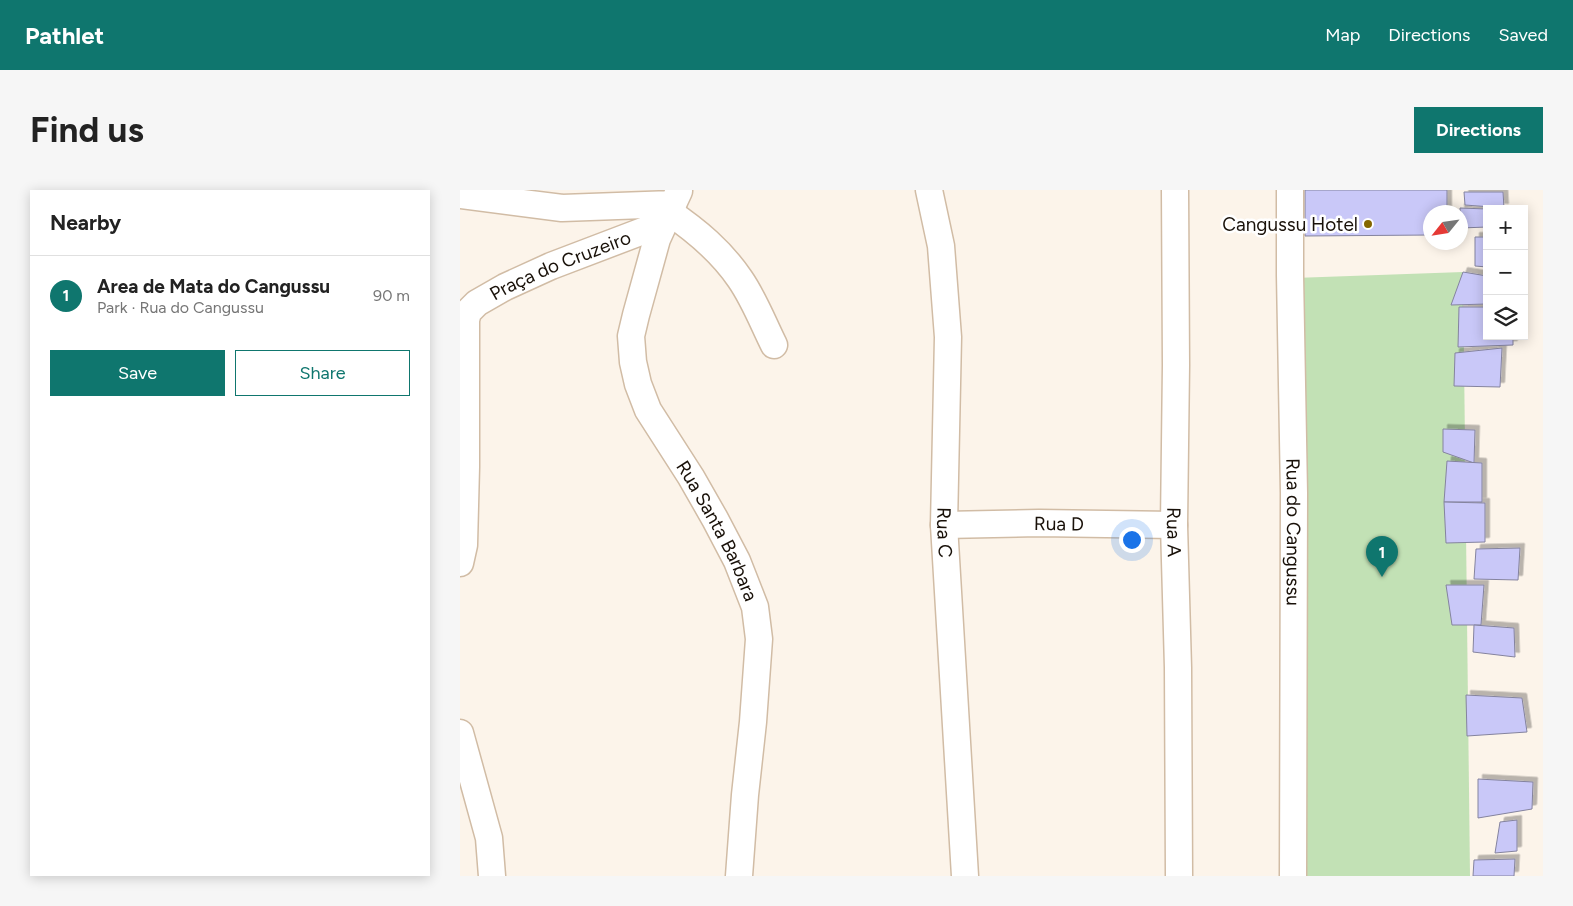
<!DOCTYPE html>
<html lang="en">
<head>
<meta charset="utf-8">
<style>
  :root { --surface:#fff; --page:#f6f6f6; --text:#222; --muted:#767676; --line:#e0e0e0; --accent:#0f766e }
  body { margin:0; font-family:Figtree,sans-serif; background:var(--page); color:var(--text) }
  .controls { position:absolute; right:15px; top:15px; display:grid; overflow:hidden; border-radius:0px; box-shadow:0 2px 12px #0003 }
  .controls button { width:45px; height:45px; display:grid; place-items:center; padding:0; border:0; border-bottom:1px solid var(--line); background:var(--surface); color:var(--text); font:25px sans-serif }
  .compass { position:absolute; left:963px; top:15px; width:45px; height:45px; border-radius:50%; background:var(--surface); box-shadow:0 2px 12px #0003; rotate:240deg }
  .you { position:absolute; left:671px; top:349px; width:18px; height:18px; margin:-12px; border:4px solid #fff; border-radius:50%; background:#1a73e8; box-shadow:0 0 0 8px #1a73e833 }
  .badge { display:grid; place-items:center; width:32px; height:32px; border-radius:50%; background:var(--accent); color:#fff; font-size:16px; font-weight:700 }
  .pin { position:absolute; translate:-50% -41px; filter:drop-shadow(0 1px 2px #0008) }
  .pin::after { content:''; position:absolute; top:26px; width:18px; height:15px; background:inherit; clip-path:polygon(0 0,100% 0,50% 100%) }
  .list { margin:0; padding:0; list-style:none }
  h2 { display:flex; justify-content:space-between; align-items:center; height:65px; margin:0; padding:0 20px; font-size:21px }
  h2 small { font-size:16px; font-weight:400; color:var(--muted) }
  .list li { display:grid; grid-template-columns:32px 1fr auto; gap:15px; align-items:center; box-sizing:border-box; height:80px; padding:0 20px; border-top:1px solid var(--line) }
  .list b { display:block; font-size:19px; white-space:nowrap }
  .list p { margin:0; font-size:16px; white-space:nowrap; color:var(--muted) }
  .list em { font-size:16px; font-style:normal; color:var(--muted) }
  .actions { display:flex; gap:10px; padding:15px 20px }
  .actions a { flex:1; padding:11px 0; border:1px solid var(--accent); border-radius:0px; text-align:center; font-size:18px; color:var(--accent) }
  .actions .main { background:var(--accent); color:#fff }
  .icon { flex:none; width:28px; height:28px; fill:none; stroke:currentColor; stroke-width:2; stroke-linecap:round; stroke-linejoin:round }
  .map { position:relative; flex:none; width:1083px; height:686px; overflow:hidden; border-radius:0px }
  header { display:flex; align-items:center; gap:30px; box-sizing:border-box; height:70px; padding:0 25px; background:var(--accent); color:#fff }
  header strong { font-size:24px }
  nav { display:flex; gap:28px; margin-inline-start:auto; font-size:18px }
  .intro { display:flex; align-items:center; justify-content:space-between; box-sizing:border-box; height:120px; padding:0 30px }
  h1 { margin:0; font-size:35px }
  .button { padding:12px 22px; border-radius:0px; background:var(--accent); color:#fff; font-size:18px; font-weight:700 }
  main { display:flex; gap:30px; padding:0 30px }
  aside { flex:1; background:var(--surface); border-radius:0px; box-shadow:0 2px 12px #0003 }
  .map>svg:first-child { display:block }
  .green { fill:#c2e1b5 }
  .building { fill:#c9c8f8; stroke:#84839e; filter:url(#shadow) }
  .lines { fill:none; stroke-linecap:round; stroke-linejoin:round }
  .minor-casing { stroke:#d1bca5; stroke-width:29 }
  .minor { stroke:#fff; stroke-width:26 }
  .poi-dot { fill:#846600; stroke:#fff; stroke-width:2 }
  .labels { text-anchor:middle; stroke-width:5; stroke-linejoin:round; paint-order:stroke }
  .poi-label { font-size:19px; fill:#191109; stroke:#fff; text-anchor:end }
  .street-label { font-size:19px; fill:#191109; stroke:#fff }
</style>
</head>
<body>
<header>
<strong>Pathlet</strong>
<nav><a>Map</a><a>Directions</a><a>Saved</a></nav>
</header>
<div class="intro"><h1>Find us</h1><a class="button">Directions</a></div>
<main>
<aside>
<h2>Nearby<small></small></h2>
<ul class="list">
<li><span class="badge">1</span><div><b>Area de Mata do Cangussu</b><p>Park · Rua do Cangussu</p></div><em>90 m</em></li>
</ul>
<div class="actions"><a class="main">Save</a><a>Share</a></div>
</aside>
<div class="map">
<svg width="1083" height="686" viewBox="0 0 1083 686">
  <defs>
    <filter id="shadow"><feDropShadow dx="4.5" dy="-4.5" stdDeviation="0" flood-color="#0004"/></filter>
  </defs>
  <rect width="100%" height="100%" fill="#fcf4ea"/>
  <polygon class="green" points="1003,82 1010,686 841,686 834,88"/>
  <g class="building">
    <polygon points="845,0 987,0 987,22 971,22 971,45 845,46"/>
    <polygon points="1004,2 1043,2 1044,18 1005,15"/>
    <polygon points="1000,18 1027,19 1027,37 1001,38"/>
    <polygon points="1015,47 1027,47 1027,77 1015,76"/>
    <polygon points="1003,82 1027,86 1027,114 991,115"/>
    <polygon points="999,117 1027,117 1027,146 1053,146 1053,155 998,157"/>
    <polygon points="1042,158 1040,197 994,196 995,163"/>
    <polygon points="983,239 1015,240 1014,273 983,262"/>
    <polygon points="987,271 1022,273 1022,312 984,312"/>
    <polygon points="984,312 1025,313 1025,352 986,353"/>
    <polygon points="1060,358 1058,390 1014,389 1016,359"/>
    <polygon points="986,395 1024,395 1021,435 992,435"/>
    <polygon points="1014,435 1054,438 1055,467 1013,462"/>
    <polygon points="1006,505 1062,508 1067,542 1007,546"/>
    <polygon points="1018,589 1073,592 1072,619 1018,628"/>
    <polygon points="1057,630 1057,661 1035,663 1040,632"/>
    <polygon points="1055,669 1054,686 1013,686 1014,670"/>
  </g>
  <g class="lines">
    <g class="minor-casing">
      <g id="minor">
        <path id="s1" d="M469,0L481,56L488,147L484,335L505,686"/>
        <path id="s2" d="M715,0L716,175L714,335L718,478L719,686"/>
        <path id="s3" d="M830,0V85L834,303L833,686"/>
        <polyline points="0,5 102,18 213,14 219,1"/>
        <path id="s4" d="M213,14L197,49L176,125L171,146L173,172L178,194L188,220L231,287L255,329L277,371L295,417L299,449L293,532L285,605L279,686"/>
        <path d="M209,22C237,41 261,61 280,89C294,109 303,133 314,155"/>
        <path id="s5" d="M484,335L579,333L714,335"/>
        <path id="s6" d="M0,373L4,355L6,277V130L8,122L17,113L45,97L91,76L204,33"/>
        <polyline points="0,543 29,648 32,686"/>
      </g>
    </g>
    <use href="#minor" class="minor"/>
  </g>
  <circle class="poi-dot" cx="908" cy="34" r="5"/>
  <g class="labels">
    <g class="poi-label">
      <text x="898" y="41">Cangussu Hotel</text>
    </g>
    <g class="street-label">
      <text dy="7" stroke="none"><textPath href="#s6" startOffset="356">Praça do Cruzeiro</textPath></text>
      <text dy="7" stroke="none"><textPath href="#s5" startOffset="115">Rua D</textPath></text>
      <text dy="7" stroke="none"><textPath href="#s4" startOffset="355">Rua Santa Barbara</textPath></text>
      <text dy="7" stroke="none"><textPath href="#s1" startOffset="344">Rua C</textPath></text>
      <text dy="7" stroke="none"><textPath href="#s2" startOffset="342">Rua A</textPath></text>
      <text dy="7" stroke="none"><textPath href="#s3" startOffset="342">Rua do Cangussu</textPath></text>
    </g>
  </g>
</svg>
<div class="controls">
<button>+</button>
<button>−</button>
<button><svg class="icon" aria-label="layers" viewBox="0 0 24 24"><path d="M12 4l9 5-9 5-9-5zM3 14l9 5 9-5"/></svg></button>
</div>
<svg class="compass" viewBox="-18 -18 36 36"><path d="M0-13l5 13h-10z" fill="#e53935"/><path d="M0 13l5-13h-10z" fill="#767676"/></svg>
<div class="you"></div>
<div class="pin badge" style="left:922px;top:387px">1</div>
</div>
</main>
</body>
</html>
